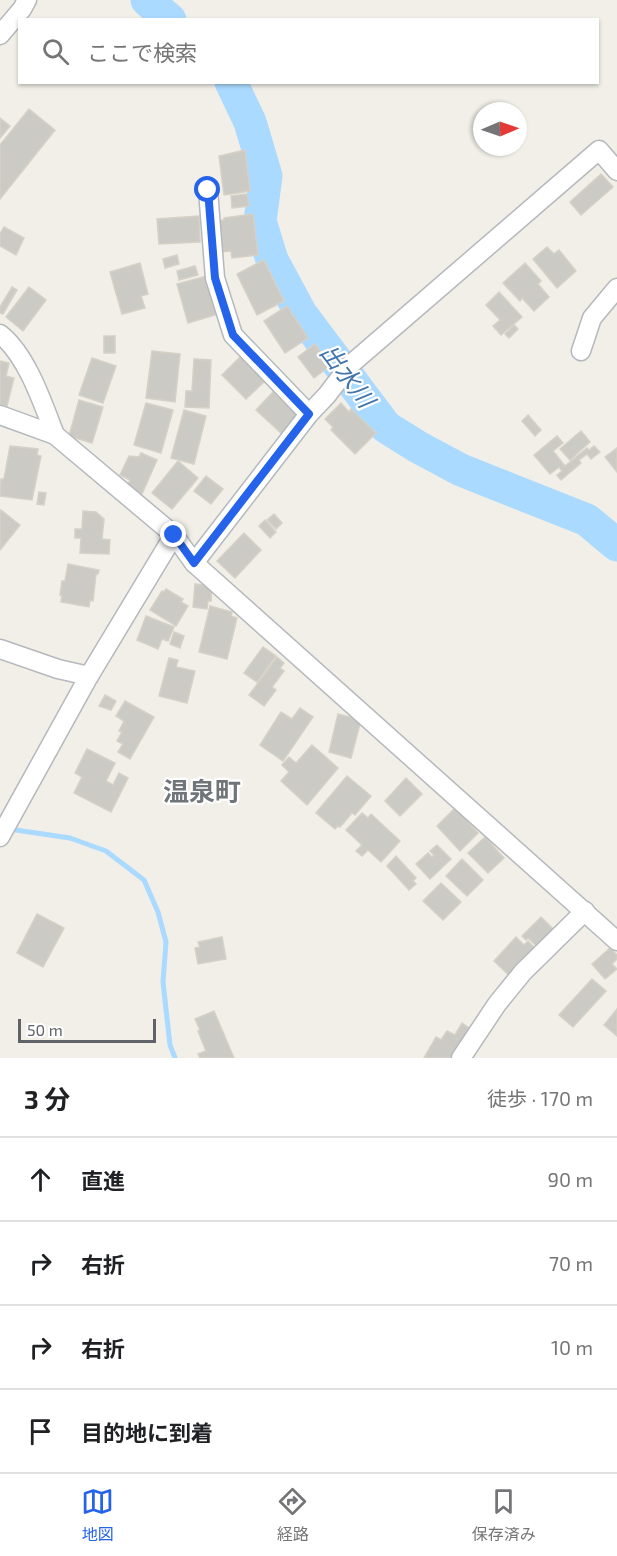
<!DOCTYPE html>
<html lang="ja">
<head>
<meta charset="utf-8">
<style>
  :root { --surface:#fff; --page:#f2f2f2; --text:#202124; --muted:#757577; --line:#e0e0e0; --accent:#2563eb }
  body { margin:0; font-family:"Exo 2","Noto Sans JP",sans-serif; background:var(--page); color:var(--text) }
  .compass { position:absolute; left:473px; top:102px; width:54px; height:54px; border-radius:50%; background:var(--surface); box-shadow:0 2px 4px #0004; rotate:88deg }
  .scale { position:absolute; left:18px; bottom:15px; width:138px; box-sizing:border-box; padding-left:6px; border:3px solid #5f6368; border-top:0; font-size:16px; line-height:21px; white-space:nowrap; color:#5f6368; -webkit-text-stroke:4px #fff; paint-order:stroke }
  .stop { position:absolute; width:18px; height:18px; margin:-14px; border:4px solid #2563eb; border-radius:50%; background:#fff }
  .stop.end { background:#2563eb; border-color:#fff; box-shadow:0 2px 6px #0008 }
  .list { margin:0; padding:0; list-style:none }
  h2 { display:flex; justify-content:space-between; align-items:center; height:78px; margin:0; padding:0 24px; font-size:26px }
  h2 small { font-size:20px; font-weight:400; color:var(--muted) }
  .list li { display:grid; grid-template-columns:39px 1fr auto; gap:18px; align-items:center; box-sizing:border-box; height:84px; padding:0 24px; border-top:2px solid var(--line) }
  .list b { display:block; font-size:22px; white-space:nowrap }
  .list em { font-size:20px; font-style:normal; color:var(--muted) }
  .icon { flex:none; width:33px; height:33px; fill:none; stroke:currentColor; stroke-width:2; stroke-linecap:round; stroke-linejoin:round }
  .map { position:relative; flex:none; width:617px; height:1058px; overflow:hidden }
  .search { position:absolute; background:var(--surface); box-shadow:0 2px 4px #0004; left:18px; right:18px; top:18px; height:66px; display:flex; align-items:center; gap:15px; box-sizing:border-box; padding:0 21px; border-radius:0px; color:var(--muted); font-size:22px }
  .sheet { height:414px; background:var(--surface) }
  nav { display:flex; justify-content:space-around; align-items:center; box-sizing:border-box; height:84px; border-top:2px solid var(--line); background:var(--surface); font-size:16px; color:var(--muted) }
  nav a { display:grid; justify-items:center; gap:3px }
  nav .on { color:var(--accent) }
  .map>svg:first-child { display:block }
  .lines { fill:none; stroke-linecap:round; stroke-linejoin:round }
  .stream { stroke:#aadaff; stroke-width:5 }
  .river { stroke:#aadaff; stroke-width:33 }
  .building { fill:#cccac5; stroke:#d6d1c6; stroke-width:1.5 }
  .minor-casing { stroke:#b5b8bc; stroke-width:21 }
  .minor { stroke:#fff; stroke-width:18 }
  .route { stroke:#2563eb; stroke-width:8 }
  .labels { text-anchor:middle; stroke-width:4.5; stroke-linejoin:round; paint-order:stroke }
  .water-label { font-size:24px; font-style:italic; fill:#4174aa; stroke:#fff }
  .quarter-label { font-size:26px; font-weight:bold; fill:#70757a; stroke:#fff }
</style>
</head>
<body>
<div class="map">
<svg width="617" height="1058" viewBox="0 0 617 1058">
  <rect width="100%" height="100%" fill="#f1efe8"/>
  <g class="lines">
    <polyline class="stream" points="9,829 70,838 106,851 144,880 158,912 166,942 163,982 170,1045 175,1058"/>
    <g class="river">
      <polyline points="147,0 170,20"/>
      <polyline points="231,82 250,122 266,176 260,221 272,260 301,314 386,427 418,447 461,470 587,520 617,545"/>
    </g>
  </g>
  <g class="building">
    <polygon points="29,109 55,130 0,199 0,145"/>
    <polygon points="0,118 10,126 0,138"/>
    <polygon points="245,150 250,191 224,195 219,156"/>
    <polygon points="601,174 613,187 581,215 570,202"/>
    <polygon points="247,194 249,206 232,208 231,196"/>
    <polygon points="253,214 258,255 232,258 231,251 221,252 216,221 224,220 224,218"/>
    <polygon points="199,216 200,242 159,244 157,219"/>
    <polygon points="4,227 24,238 16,255 0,246 0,234"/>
    <polygon points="547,247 554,254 559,250 576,271 557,288 533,259"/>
    <polygon points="177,255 179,264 165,268 163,259"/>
    <polygon points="264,260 284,301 257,315 237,274"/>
    <polygon points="140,263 148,294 141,296 145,308 122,314 110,272"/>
    <polygon points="525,263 541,281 538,284 549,297 534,311 522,298 520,301 503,283"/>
    <polygon points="195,266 198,275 179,280 177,271"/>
    <polygon points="207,276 218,314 188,323 177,284"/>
    <polygon points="12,287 17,290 3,314 0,313 0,307"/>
    <polygon points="29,287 46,300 23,331 6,317"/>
    <polygon points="499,292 522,317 501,335 493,326 500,320 486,305"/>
    <polygon points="287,306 308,338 285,353 264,321"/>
    <polygon points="514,325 518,329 509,338 505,334"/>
    <rect x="104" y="336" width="11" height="17"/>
    <polygon points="315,344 331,365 314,378 298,357"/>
    <polygon points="152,351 180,354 175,402 146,398"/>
    <polygon points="241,356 265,381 246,399 222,375"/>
    <polygon points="92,358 116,366 103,403 79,395"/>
    <polygon points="194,359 211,360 209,408 185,407 186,391 192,391"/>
    <polygon points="0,361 9,363 6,376 14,378 7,406 0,405"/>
    <polygon points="273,392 299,417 282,434 256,410"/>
    <polygon points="79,400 103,407 92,443 69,436"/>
    <polygon points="146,403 173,410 161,453 134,445"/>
    <polygon points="341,403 349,412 351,409 376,433 355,454 331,430 333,427 325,419"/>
    <polygon points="184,410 206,416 194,464 171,458"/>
    <polygon points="528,415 541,430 535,436 522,421"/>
    <polygon points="581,431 590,442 570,460 560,449"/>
    <polygon points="557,436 563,443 553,451 565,466 587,448 589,450 594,446 600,452 591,459 587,454 579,460 581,463 561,480 557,475 562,471 559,467 550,474 534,455"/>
    <polygon points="10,446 38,449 37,455 41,456 32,500 0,496 1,479 4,479"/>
    <polygon points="617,448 617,472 605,457"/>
    <polygon points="141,453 157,460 142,494 127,487 130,480 120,475 129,456 139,457"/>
    <polygon points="178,461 198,478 172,509 152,493"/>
    <polygon points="206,476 223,489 211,504 194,491"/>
    <polygon points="39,492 46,493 44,505 37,504"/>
    <polygon points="1,510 20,525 0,550 0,511"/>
    <polygon points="83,511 96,512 104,519 102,539 110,540 109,554 80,553 81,538 75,538 75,529 82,529"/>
    <polygon points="274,514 282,523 276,529 267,520"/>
    <polygon points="265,520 276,532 270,538 259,526"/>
    <polygon points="244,533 261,550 235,578 217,561"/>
    <polygon points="68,564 99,570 98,574 96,574 93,601 90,600 89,607 61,602 62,595 60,595 62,581 65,581"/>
    <polygon points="195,584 212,586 211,601 208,601 207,609 193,607"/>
    <polygon points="166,589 183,599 181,602 188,606 176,626 150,610 162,591 164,592"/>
    <polygon points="210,606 232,612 231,616 237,618 227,659 199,652"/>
    <polygon points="146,616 174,627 168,641 162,639 158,649 137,640"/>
    <polygon points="174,632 184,636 180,648 170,644"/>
    <polygon points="263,647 276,656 257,682 244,673"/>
    <polygon points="277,657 284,663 280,668 284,671 272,687 276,690 264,706 249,695"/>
    <polygon points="169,658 178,660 176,667 195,671 187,703 159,696"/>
    <polygon points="105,695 116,701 111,710 99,706"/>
    <polygon points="125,701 154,717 130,759 118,752 123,744 117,741 122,732 119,731 124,721 116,716"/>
    <polygon points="300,708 313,717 283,761 260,745 281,712 292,719"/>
    <polygon points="338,714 361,720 351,758 329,752"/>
    <polygon points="312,745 338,768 307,805 281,781 289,772 282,765 289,757 296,763"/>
    <polygon points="87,749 115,763 106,781 113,785 119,773 128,778 111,812 74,793 82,777 75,773"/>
    <polygon points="347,776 371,796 355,815 352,813 340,827 338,826 335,829 316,813"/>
    <polygon points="406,778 422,794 400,816 385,801"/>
    <polygon points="455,808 478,833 460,851 437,826"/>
    <polygon points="362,813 368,818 371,814 400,841 381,862 368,850 362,856 356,851 362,845 346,830"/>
    <polygon points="485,837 504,858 488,873 468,853"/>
    <polygon points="437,845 451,859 430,879 416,864 428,853 432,857 434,855 430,851"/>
    <polygon points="396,856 416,878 413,881 416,884 409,890 387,866"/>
    <polygon points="462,859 483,880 467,896 446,876"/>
    <polygon points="441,883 461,902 443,920 423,901"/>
    <polygon points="37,914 64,928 43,967 17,953"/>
    <polygon points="541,917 557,933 541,950 528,938 526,940 522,936"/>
    <polygon points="222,937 226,959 198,964 195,948 200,947 198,942"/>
    <polygon points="516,937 524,945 528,941 540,953 514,980 494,961"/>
    <polygon points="610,948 617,955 617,959 612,964 617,969 605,979 592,964"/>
    <polygon points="592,979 606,991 573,1027 559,1015"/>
    <polygon points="617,1009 617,1036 604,1025"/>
    <polygon points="214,1011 234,1058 200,1058 198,1054 206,1051 198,1031 200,1030 195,1019"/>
    <polygon points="462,1023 469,1028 452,1058 424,1058 436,1037 441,1040 447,1031 455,1035"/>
  </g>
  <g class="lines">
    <g class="minor-casing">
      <g id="minor">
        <polyline points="0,35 22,9 27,0"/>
        <polyline points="208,190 215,278 233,335 309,414"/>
        <path d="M0,334C27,355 43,404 55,435"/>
        <polyline points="581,351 592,318 617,288"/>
        <polyline points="0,415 55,435 174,535 194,563 617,941"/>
        <polyline points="194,563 309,414 327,395 350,365 599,150 617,171"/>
        <polyline points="0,649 58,669 89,676"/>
        <polyline points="0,837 89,676 174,535"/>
        <polyline points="461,1058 497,1004 523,972 585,911"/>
      </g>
    </g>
    <use href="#minor" class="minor"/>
  </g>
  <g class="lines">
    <polyline class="route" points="174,535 194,563 309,414 233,335 215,278 208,190"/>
  </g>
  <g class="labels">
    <g class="water-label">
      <text transform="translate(347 376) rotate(53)" y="8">出水川</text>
    </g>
    <g class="quarter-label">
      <text x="202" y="801">温泉町</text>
    </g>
  </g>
</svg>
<svg class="compass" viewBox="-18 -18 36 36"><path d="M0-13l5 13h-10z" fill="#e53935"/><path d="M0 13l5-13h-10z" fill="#757577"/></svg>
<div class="scale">50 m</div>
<div class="stop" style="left:208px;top:190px"></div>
<div class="stop end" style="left:174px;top:535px"></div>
<div class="search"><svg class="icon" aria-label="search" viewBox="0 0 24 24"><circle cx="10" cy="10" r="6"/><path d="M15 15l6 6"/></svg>ここで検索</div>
</div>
<section class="sheet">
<h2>3 分<small>徒歩 · 170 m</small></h2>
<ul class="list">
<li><svg class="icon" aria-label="ahead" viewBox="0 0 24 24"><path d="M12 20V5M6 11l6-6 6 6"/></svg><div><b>直進</b></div><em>90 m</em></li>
<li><svg class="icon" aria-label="right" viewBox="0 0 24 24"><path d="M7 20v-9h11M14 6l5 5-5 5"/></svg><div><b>右折</b></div><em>70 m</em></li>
<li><svg class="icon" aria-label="right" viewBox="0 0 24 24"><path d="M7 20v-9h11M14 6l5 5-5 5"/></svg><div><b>右折</b></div><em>10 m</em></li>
<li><svg class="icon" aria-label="arrive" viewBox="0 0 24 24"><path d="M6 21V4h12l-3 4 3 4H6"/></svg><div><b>目的地に到着</b></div></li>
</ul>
</section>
<nav>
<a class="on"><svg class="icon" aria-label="map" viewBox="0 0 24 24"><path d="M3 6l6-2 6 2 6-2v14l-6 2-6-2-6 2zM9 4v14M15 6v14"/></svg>地図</a>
<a><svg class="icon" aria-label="directions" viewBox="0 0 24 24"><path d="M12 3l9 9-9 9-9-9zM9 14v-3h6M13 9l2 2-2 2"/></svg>経路</a>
<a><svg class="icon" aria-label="saved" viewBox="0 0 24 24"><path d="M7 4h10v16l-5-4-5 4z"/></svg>保存済み</a>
</nav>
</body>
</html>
